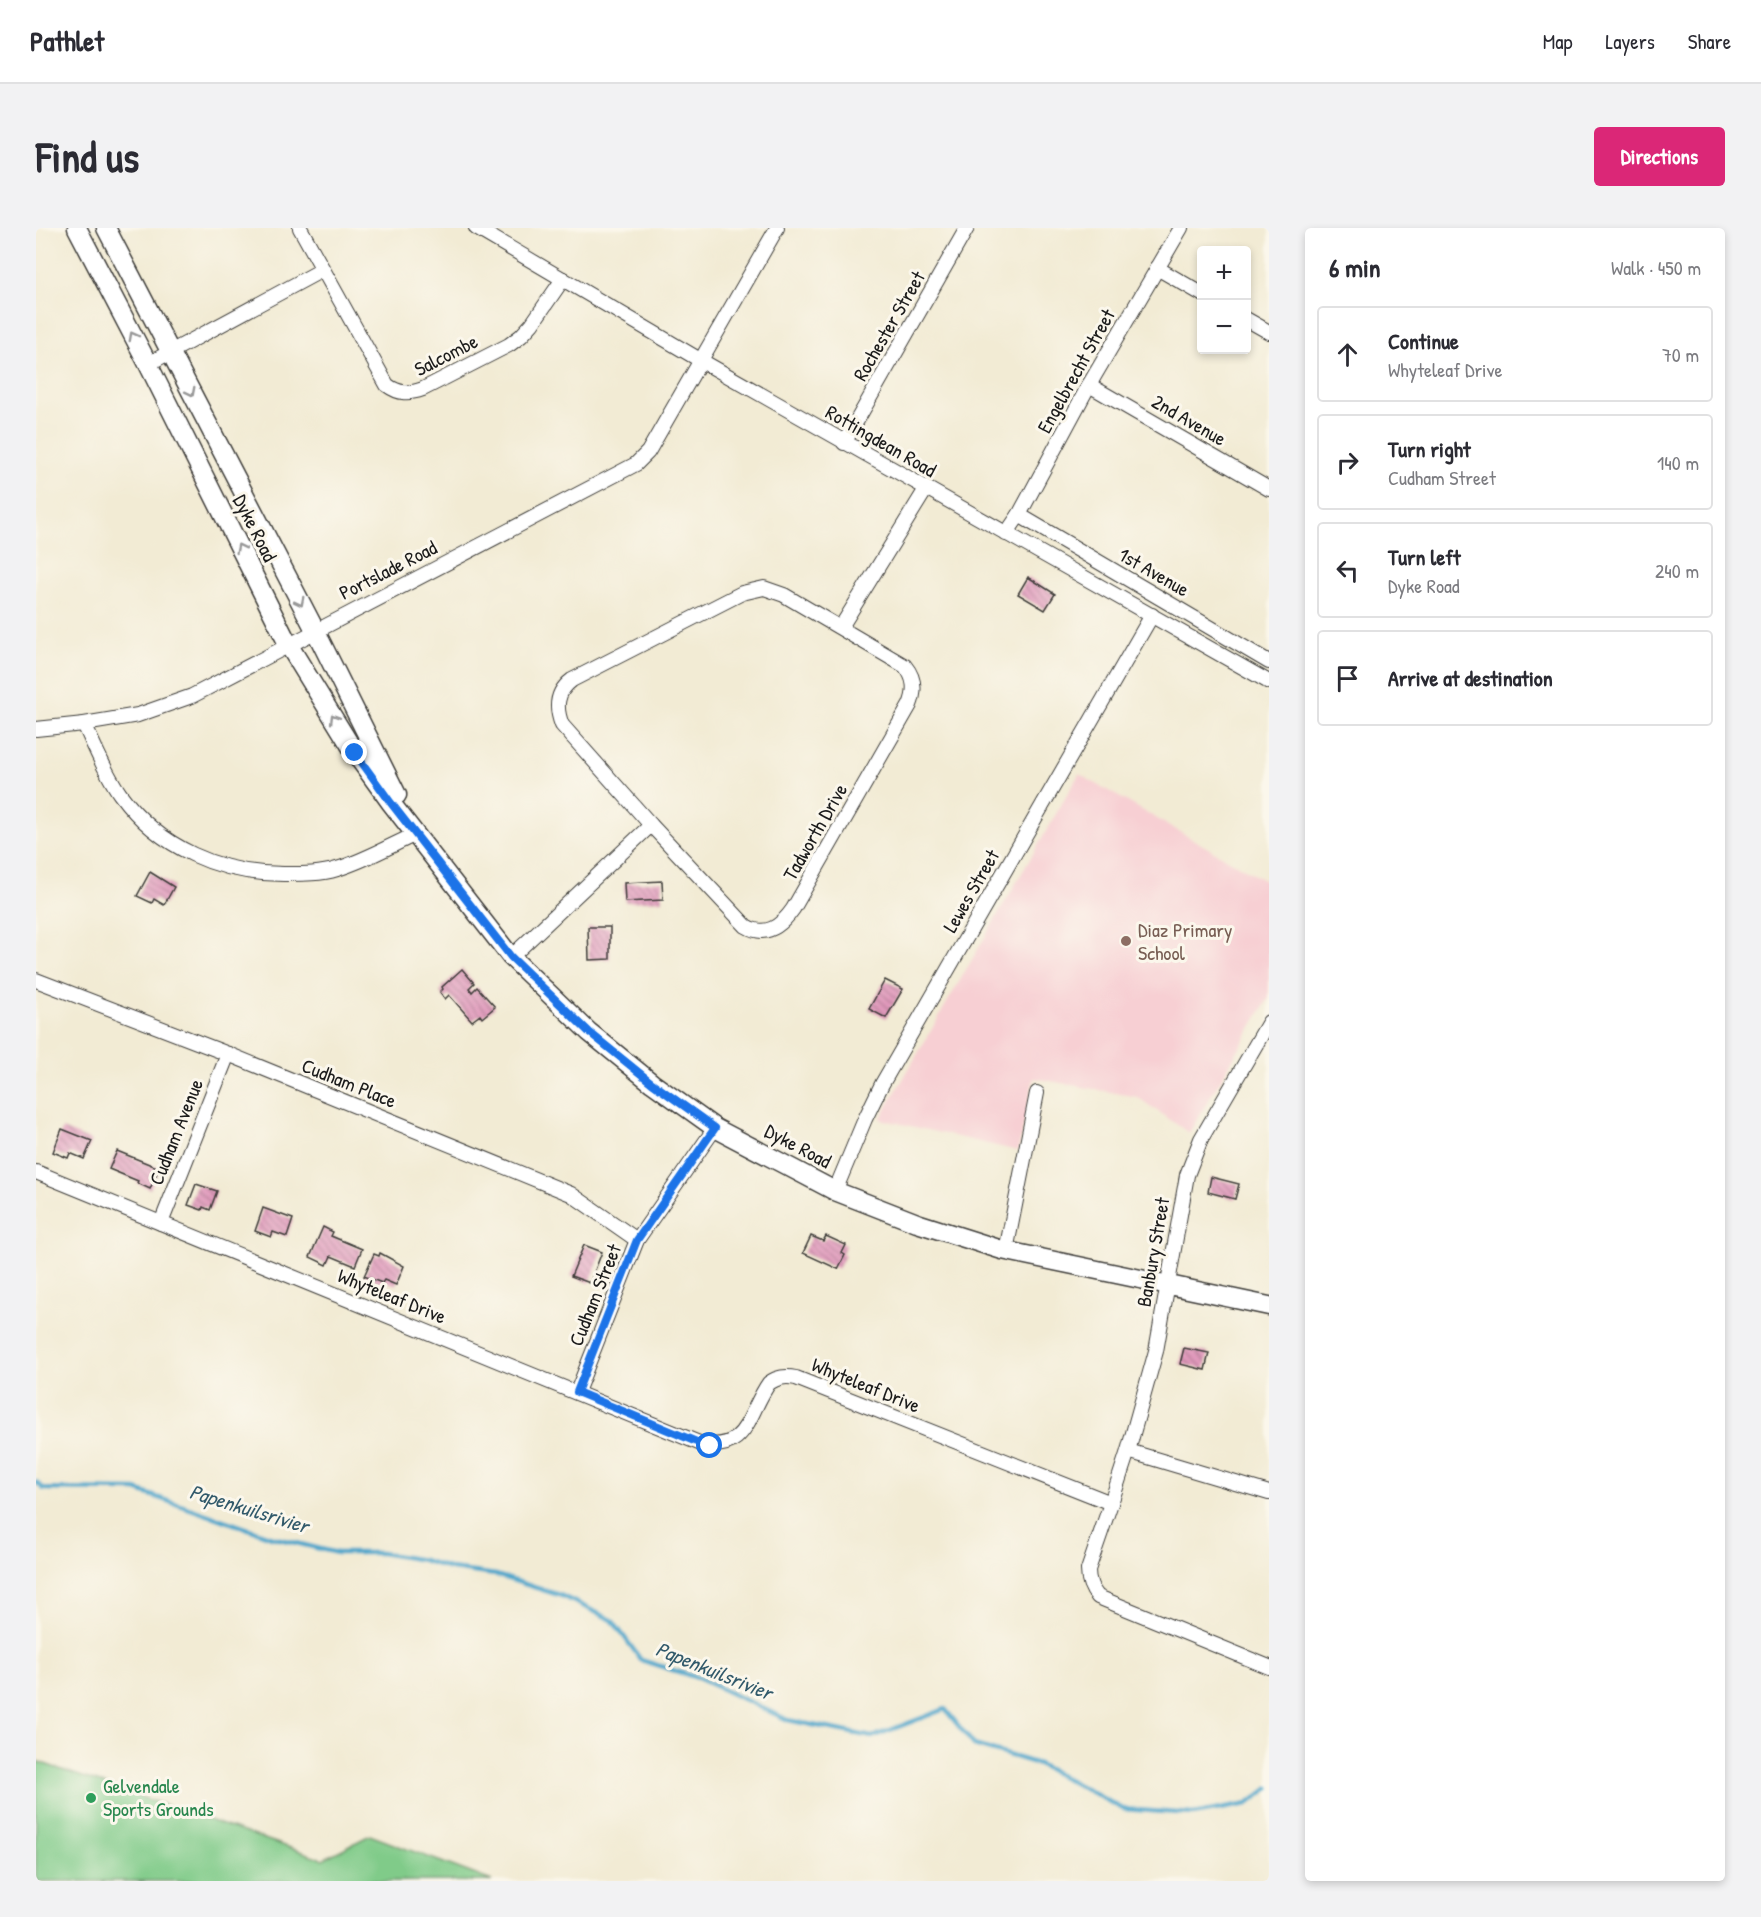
<!DOCTYPE html>
<html lang="en">
<head>
<meta charset="utf-8">
<style>
  :root { --surface:#fff; --page:#f2f2f3; --text:#2b2b33; --muted:#7c7c81; --line:#e1e1e2; --accent:#db2777 }
  body { margin:0; font-family:"Patrick Hand",sans-serif; background:var(--page); color:var(--text) }
  .controls { position:absolute; right:18px; top:18px; display:grid; overflow:hidden; border-radius:6px; box-shadow:0 3px 9px #0003 }
  .controls button { width:54px; height:54px; display:grid; place-items:center; padding:0; border:0; border-bottom:2px solid var(--line); background:var(--surface); color:var(--text); font:30px sans-serif }
  .stop { position:absolute; width:18px; height:18px; margin:-14px; border:4px solid #1a73e8; border-radius:50%; background:#fff }
  .stop.end { background:#1a73e8; border-color:#fff; box-shadow:0 2px 6px #0008 }
  .list { margin:0; padding:0; list-style:none }
  h2 { display:flex; justify-content:space-between; align-items:center; height:78px; margin:0; padding:0 24px; font-size:26px }
  h2 small { font-size:20px; font-weight:400; color:var(--muted) }
  .list li { display:grid; grid-template-columns:39px 1fr auto; gap:18px; align-items:center; box-sizing:border-box; height:96px; margin:0 12px 12px; padding:0 12px; border:2px solid var(--line); border-radius:6px }
  .list b { display:block; font-size:22px; white-space:nowrap }
  .list p { margin:0; font-size:20px; white-space:nowrap; color:var(--muted) }
  .list em { font-size:20px; font-style:normal; color:var(--muted) }
  .icon { flex:none; width:33px; height:33px; fill:none; stroke:currentColor; stroke-width:2; stroke-linecap:round; stroke-linejoin:round }
  .map { position:relative; flex:none; width:1233px; height:1653px; overflow:hidden; border-radius:6px }
  header { display:flex; align-items:center; gap:36px; box-sizing:border-box; height:84px; padding:0 30px; background:var(--surface); border-bottom:2px solid var(--line) }
  header strong { font-size:28px }
  nav { display:flex; gap:33px; margin-inline-start:auto; font-size:21px }
  .intro { display:flex; align-items:center; justify-content:space-between; box-sizing:border-box; height:144px; padding:0 36px }
  h1 { margin:0; font-size:42px }
  .button { padding:15px 27px; border-radius:6px; background:var(--accent); color:#fff; font-size:21px; font-weight:700 }
  main { display:flex; gap:36px; padding:0 36px }
  aside { flex:1; background:var(--surface); border-radius:6px; box-shadow:0 3px 9px #0003 }
  .map>svg:first-child { display:block }
  .built { fill:#f7cfd3 }
  .garden { fill:#80cb89; stroke:#4e7452; stroke-width:1.5 }
  .lines { fill:none; stroke-linecap:round; stroke-linejoin:round }
  .stream { stroke:#4da6cb; stroke-width:4.5 }
  .building { fill:url(#building-back-hatch) }
  .minor-casing { stroke:#3c3b38; stroke-width:16 }
  .tertiary-casing { stroke:#3c3b38; stroke-width:21 }
  .minor { stroke:#fff; stroke-width:14 }
  .tertiary { stroke:#fff; stroke-width:18 }
  .oneway { stroke:#999 }
  .route { stroke:#1a73e8; stroke-width:8 }
  .education-dot { fill:#8d6e63; stroke:#fbf7ec; stroke-width:2 }
  .leisure-dot { fill:#2e9e5b; stroke:#fbf7ec; stroke-width:2 }
  .labels { text-anchor:middle; stroke-width:6; stroke-linejoin:round; paint-order:stroke }
  .street-label { font-size:20px; fill:#1c1c1c; stroke:#fbf7ec }
  .education-label { font-size:20px; fill:#785e54; stroke:#fbf7ec; text-anchor:start }
  .leisure-label { font-size:20px; fill:#27864d; stroke:#fbf7ec; text-anchor:start }
  .water-label { font-size:21px; font-style:italic; fill:#325a6b; stroke:#fbf7ec }
</style>
</head>
<body>
<header>
<strong>Pathlet</strong>
<nav><a>Map</a><a>Layers</a><a>Share</a></nav>
</header>
<div class="intro"><h1>Find us</h1><a class="button">Directions</a></div>
<main>
<div class="map">
<svg width="1233" height="1653" viewBox="0 0 1233 1653">
  <defs>
    <pattern id="building-back-hatch" width="6" height="6" patternUnits="userSpaceOnUse" patternTransform="scale(1.5)"><rect width="6" height="6" fill="#e099bb"/><path d="M-1 5l2 2M0 0l6 6M5-1l2 2" fill="none" stroke="#b57c97"/></pattern>
  </defs>
  <rect width="100%" height="100%" fill="#fbf7ec"/>
  <filter id="ink" filterUnits="userSpaceOnUse"><feTurbulence type="fractalNoise" baseFrequency=".0167" numOctaves="2"/><feDisplacementMap in="SourceGraphic" scale="12" xChannelSelector="R" yChannelSelector="G"/><feConvolveMatrix kernelMatrix="1 2 1 2 8 2 1 2 1" color-interpolation-filters="sRGB"/></filter>
  <filter id="wash" filterUnits="userSpaceOnUse"><feTurbulence type="fractalNoise" baseFrequency=".008" numOctaves="4" result="noise"/><feDisplacementMap in="SourceGraphic" scale="24" xChannelSelector="R" yChannelSelector="G"/><feGaussianBlur stdDeviation="1.35" result="paint"/><feColorMatrix in="noise" values="0 0 0 0 0 0 0 0 0 0 0 0 0 0 0 0 0 1.4 0 .05"/><feComposite in="paint" operator="in"/></filter>
  <g filter="url(#wash)">
    <rect width="100%" height="100%" fill="#f2ebd4"/>
    <polygon class="built" points="1043,546 1233,655 1233,770 1153,905 1101,869 998,850 982,923 844,891"/>
    <polygon class="garden" points="0,1533 287,1631 334,1607 456,1653 0,1653"/>
    <g class="lines">
      <polyline class="stream" points="0,1254 8,1261 100,1262 236,1309 301,1325 345,1325 387,1332 415,1341 460,1347 526,1368 576,1392 605,1432 662,1450 752,1492 836,1509 909,1481 938,1517 1002,1536 1087,1581 1157,1586 1212,1576 1233,1560"/>
    </g>
    <g id="blocks">
      <g class="building">
        <polygon points="992,349 1019,366 1009,382 982,366"/>
        <polygon points="114,644 138,659 128,677 118,671 116,675 101,668"/>
        <polygon points="626,653 627,672 589,674 588,655"/>
        <polygon points="552,699 574,699 574,731 553,732"/>
        <polygon points="426,741 438,755 433,760 436,764 441,759 459,779 446,790 444,787 436,793 413,767 409,771 404,764 407,761 406,759"/>
        <polygon points="849,752 867,761 850,790 833,781"/>
        <polygon points="26,901 56,913 48,931 34,925 32,930 17,924"/>
        <polygon points="81,923 123,940 114,961 101,955 102,953 73,941"/>
        <polygon points="1175,949 1203,956 1199,971 1172,964"/>
        <polygon points="160,956 181,963 174,982 167,979 166,982 152,977"/>
        <polygon points="227,980 257,991 251,1009 237,1004 235,1009 219,1003"/>
        <polygon points="287,999 297,1004 295,1008 326,1021 319,1038 295,1028 291,1037 274,1029"/>
        <polygon points="775,1008 787,1013 790,1008 810,1017 806,1025 809,1027 802,1041 767,1025"/>
        <polygon points="548,1017 566,1024 554,1055 535,1048"/>
        <polygon points="344,1025 368,1038 360,1057 348,1052 346,1055 328,1048 338,1026 343,1028"/>
        <polygon points="1148,1120 1173,1125 1169,1142 1144,1136"/>
      </g>
    </g>
  </g>
  <g filter="url(#ink)">
    <use href="#blocks" fill-opacity="0" stroke="#3c3b38" stroke-width="1.5"/>
    <g class="lines">
      <g class="minor-casing">
        <g id="minor">
          <path d="M264,0L351,157C363,166 373,166 387,161L473,117L485,108L496,96L527,51"/>
          <polyline points="440,0 664,132 1233,454"/>
          <polyline points="1121,40 1166,66"/>
          <polyline points="1210,91 1233,104"/>
          <polyline points="112,136 286,42"/>
          <polyline points="1053,157 1233,261"/>
          <polyline points="808,215 931,0"/>
          <polyline points="983,287 1233,434"/>
          <polyline points="970,306 983,287 1053,157 1145,0"/>
          <path d="M728,360L748,367L869,438C879,450 880,462 874,477L757,681C745,698 730,710 710,698L615,597L526,497C519,479 520,464 536,452L706,365Z"/>
          <polyline points="805,399 890,261"/>
          <path d="M48,496C59,519 69,545 84,566C123,620 185,647 251,646C267,646 285,646 301,641C328,633 354,618 380,606"/>
          <polyline points="0,501 48,496 102,487 156,468 600,236 612,224 741,0"/>
          <polyline points="475,729 615,597"/>
          <polyline points="0,752 192,826 535,966 601,1012"/>
          <path d="M0,944L663,1215C712,1226 711,1186 733,1155C742,1149 749,1148 760,1150L1075,1275L1052,1342C1052,1352 1055,1361 1062,1369L1233,1439"/>
          <polyline points="799,963 829,891 846,856 1116,387"/>
          <polyline points="125,995 192,826"/>
          <polyline points="970,1023 1001,865"/>
          <polyline points="541,1164 601,1012 679,900"/>
          <polyline points="1092,1223 1233,1265"/>
          <polyline points="1075,1275 1092,1223 1120,1123 1151,947 1165,911 1233,794"/>
        </g>
      </g>
      <g class="tertiary-casing">
        <g id="tertiary">
          <polyline points="41,0 112,136 252,416 319,525 355,575 475,729 553,804 616,855 679,900 799,963 881,995 966,1022 1233,1078"/>
          <polyline points="70,0 279,402 361,567"/>
        </g>
      </g>
      <use href="#minor" class="minor"/>
      <use href="#tertiary" class="tertiary"/>
    </g>
    <defs><path id="oneway-chevron" d="M-2-3.5L2.5 0L-2 3.5" fill="none" stroke-width="1.6" stroke-linecap="round" stroke-linejoin="round" transform="scale(1.5)"/></defs>
    <g class="oneway">
      <use href="#oneway-chevron" transform="translate(97 108) rotate(-118)"/>
      <use href="#oneway-chevron" transform="translate(155 164) rotate(63)"/>
      <use href="#oneway-chevron" transform="translate(204 320) rotate(-117)"/>
      <use href="#oneway-chevron" transform="translate(264 374) rotate(63)"/>
      <use href="#oneway-chevron" transform="translate(298 490) rotate(-121)"/>
    </g>
  </g>
  <g class="lines" filter="url(#ink)">
    <polyline class="route" points="319,525 355,575 475,729 553,804 616,855 679,900 601,1012 541,1164 663,1215 674,1218"/>
  </g>
  <circle class="education-dot" cx="1090" cy="713" r="6"/>
  <circle class="leisure-dot" cx="55" cy="1570" r="6"/>
  <g class="labels">
    <g class="street-label">
      <text transform="translate(853 98) rotate(-60)" y="7">Rochester Street</text>
      <text transform="translate(410 127) rotate(-27)" y="7">Salcombe</text>
      <text transform="translate(1040 143) rotate(-61)" y="7">Engelbrecht Street</text>
      <text transform="translate(1153 192) rotate(30)" y="7">2nd Avenue</text>
      <text transform="translate(845 213) rotate(30)" y="7">Rottingdean Road</text>
      <text transform="translate(219 300) rotate(63)" y="7">Dyke Road</text>
      <text transform="translate(352 342) rotate(-27)" y="7">Portslade Road</text>
      <text transform="translate(1118 344) rotate(30)" y="7">1st Avenue</text>
      <text transform="translate(779 604) rotate(-60)" y="7">Tadworth Drive</text>
      <text transform="translate(935 663) rotate(-60)" y="7">Lewes Street</text>
      <text transform="translate(313 855) rotate(22)" y="7">Cudham Place</text>
      <text transform="translate(140 904) rotate(-68)" y="7">Cudham Avenue</text>
      <text transform="translate(762 918) rotate(28)" y="7">Dyke Road</text>
      <text transform="translate(1117 1024) rotate(-80)" y="7">Banbury Street</text>
      <text transform="translate(559 1067) rotate(-68)" y="7">Cudham Street</text>
      <text transform="translate(356 1068) rotate(22)" y="7">Whyteleaf Drive</text>
      <text transform="translate(830 1157) rotate(22)" y="7">Whyteleaf Drive</text>
    </g>
    <g class="education-label">
      <text x="1102" y="709">Diaz Primary<tspan x="1102" dy="23">School</tspan></text>
    </g>
    <g class="leisure-label">
      <text x="67" y="1565">Gelvendale<tspan x="67" dy="23">Sports Grounds</tspan></text>
    </g>
    <g class="water-label">
      <text transform="translate(213 1281) rotate(17)" y="7">Papenkuilsrivier</text>
      <text transform="translate(678 1443) rotate(22)" y="7">Papenkuilsrivier</text>
    </g>
  </g>
</svg>
<div class="controls">
<button>+</button>
<button>−</button>
</div>
<div class="stop" style="left:674px;top:1218px"></div>
<div class="stop end" style="left:319px;top:525px"></div>
</div>
<aside>
<h2>6 min<small>Walk · 450 m</small></h2>
<ul class="list">
<li><svg class="icon" aria-label="ahead" viewBox="0 0 24 24"><path d="M12 20V5M6 11l6-6 6 6"/></svg><div><b>Continue</b><p>Whyteleaf Drive</p></div><em>70 m</em></li>
<li><svg class="icon" aria-label="right" viewBox="0 0 24 24"><path d="M7 20v-9h11M14 6l5 5-5 5"/></svg><div><b>Turn right</b><p>Cudham Street</p></div><em>140 m</em></li>
<li><svg class="icon" aria-label="left" viewBox="0 0 24 24"><path d="M17 20v-9H6M10 6l-5 5 5 5"/></svg><div><b>Turn left</b><p>Dyke Road</p></div><em>240 m</em></li>
<li><svg class="icon" aria-label="arrive" viewBox="0 0 24 24"><path d="M6 21V4h12l-3 4 3 4H6"/></svg><div><b>Arrive at destination</b></div></li>
</ul>
</aside>
</main>
</body>
</html>
